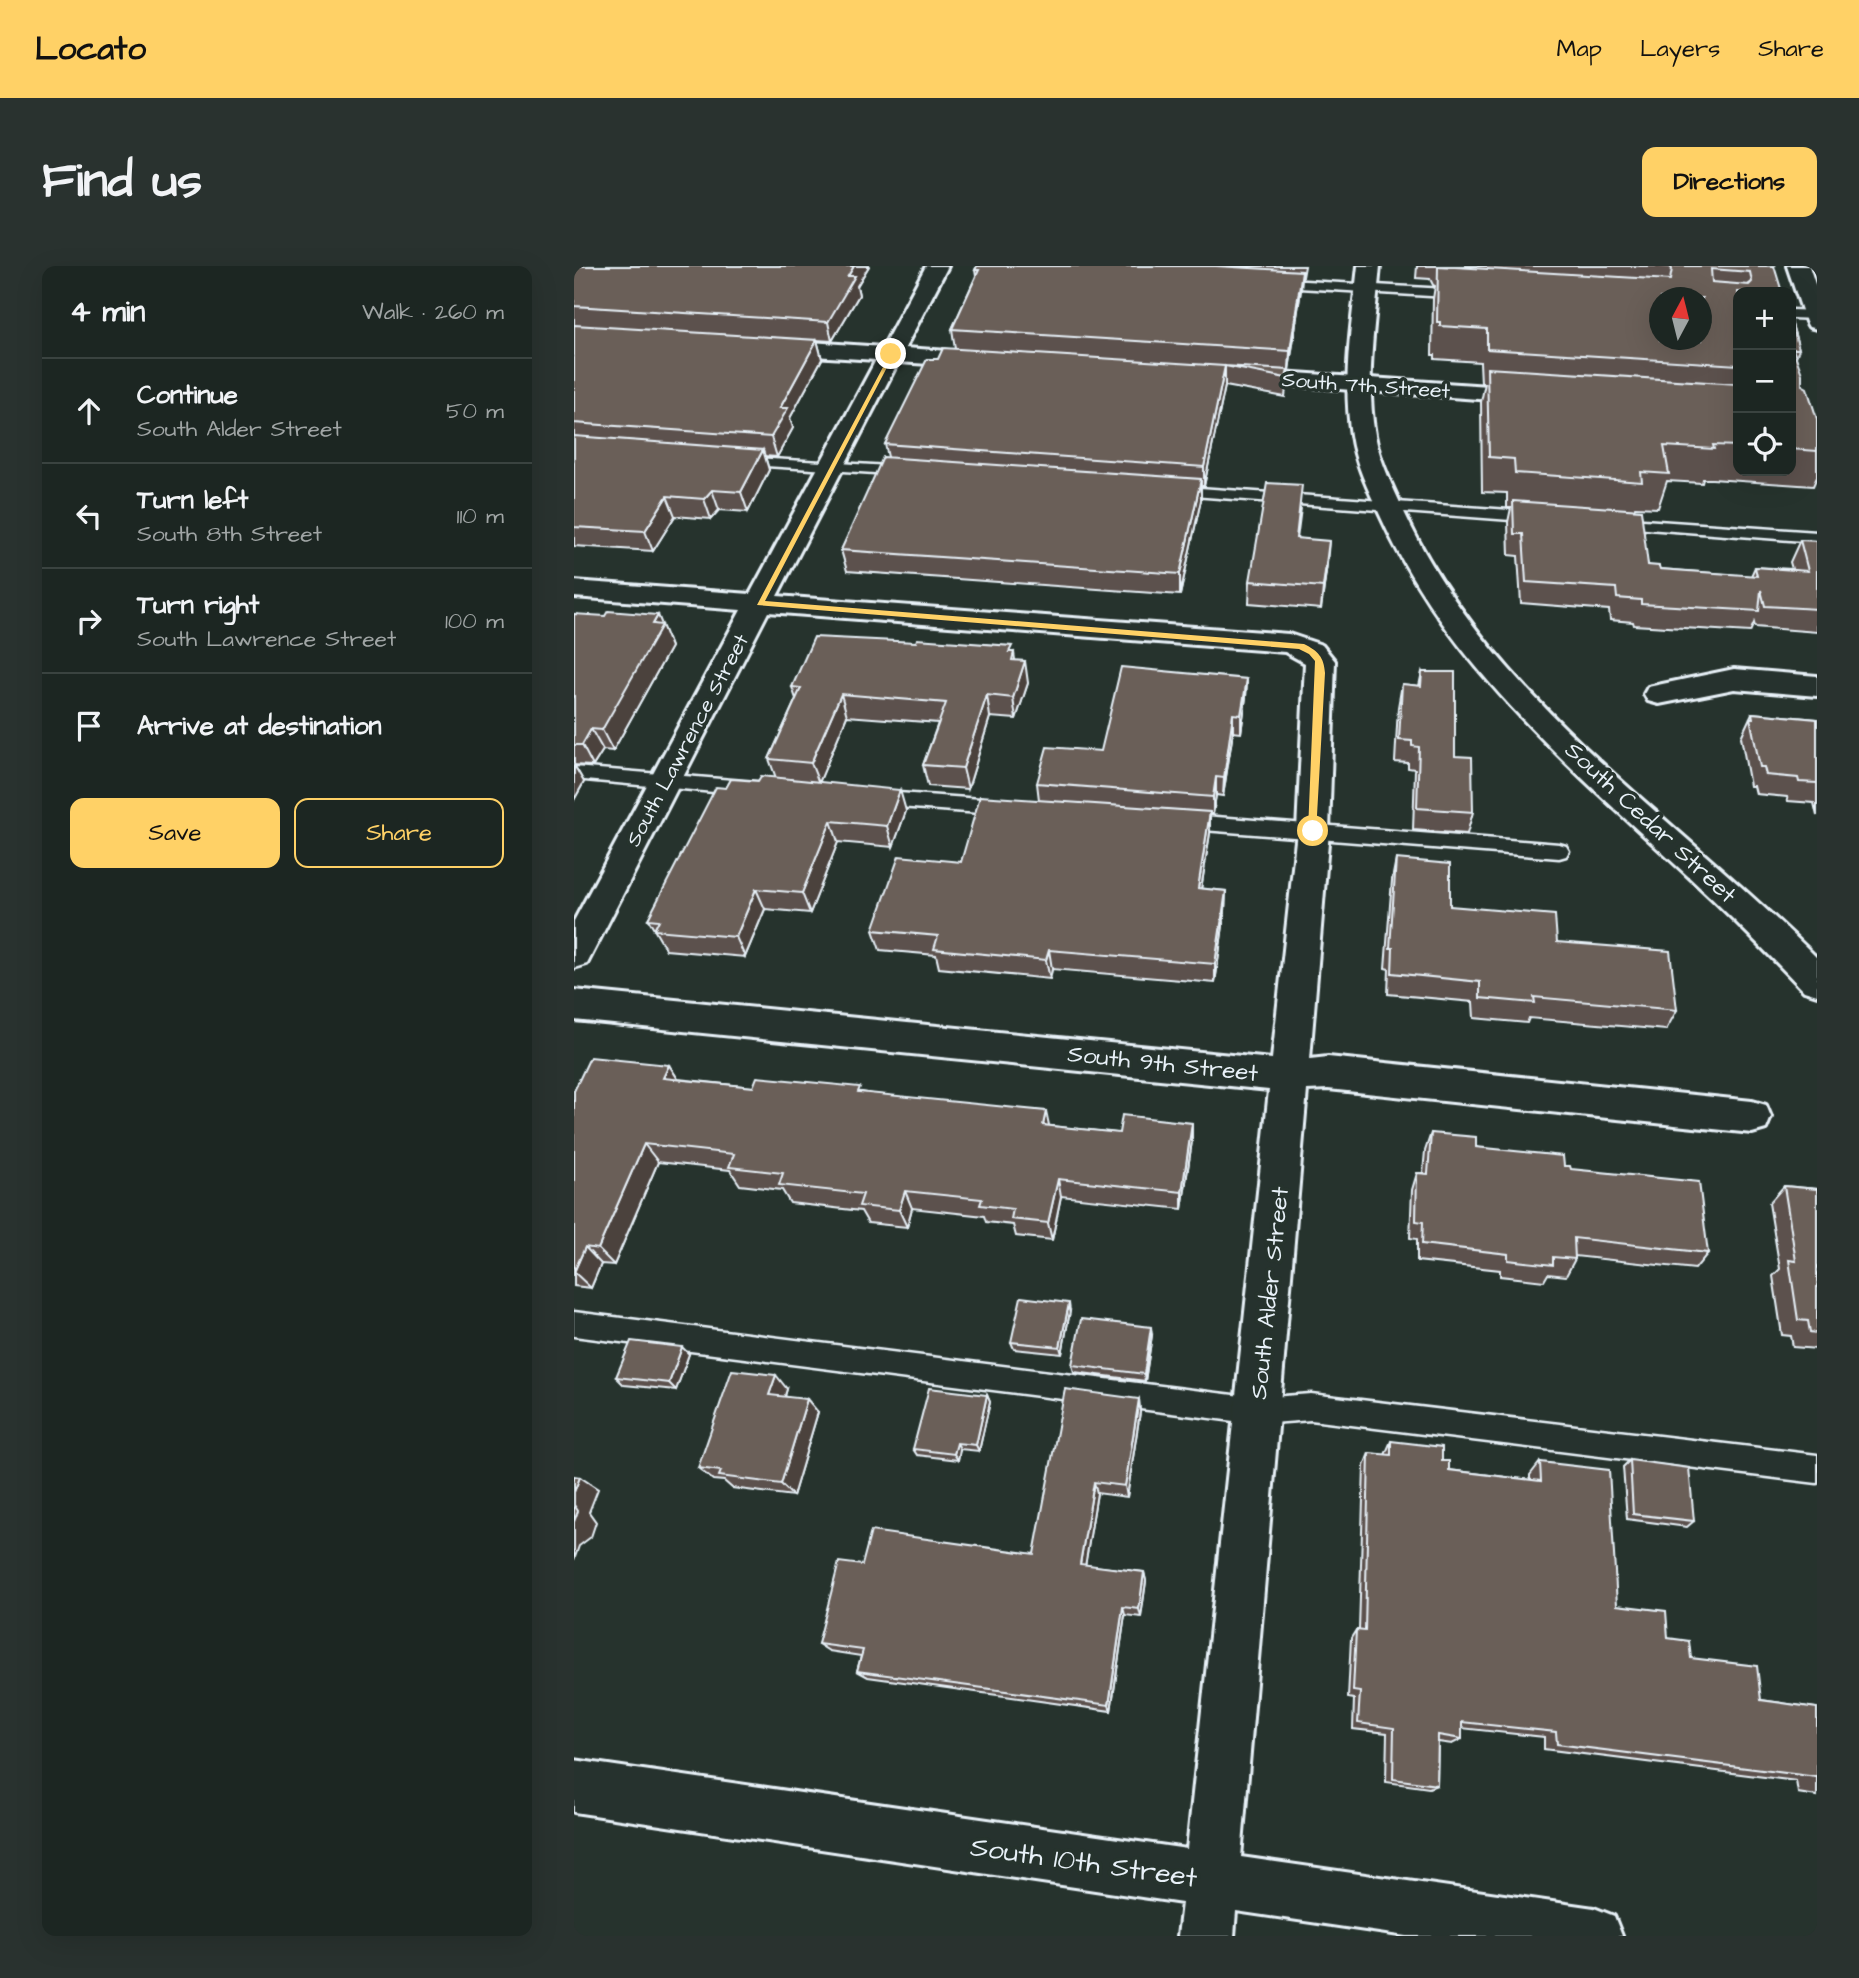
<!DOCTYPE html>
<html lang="en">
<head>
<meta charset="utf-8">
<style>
  :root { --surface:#1c2622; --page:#29322f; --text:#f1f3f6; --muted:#a0a5a5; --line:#3a4340; --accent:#ffd166 }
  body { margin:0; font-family:"Architects Daughter",sans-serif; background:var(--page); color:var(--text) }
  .controls { position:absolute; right:21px; top:21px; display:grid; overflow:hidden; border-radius:14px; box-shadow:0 7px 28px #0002 }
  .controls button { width:63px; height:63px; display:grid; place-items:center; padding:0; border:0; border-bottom:2px solid var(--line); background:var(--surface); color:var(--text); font:35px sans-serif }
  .compass { position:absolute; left:1075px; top:21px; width:63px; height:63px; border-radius:50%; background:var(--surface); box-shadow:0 7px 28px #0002; rotate:7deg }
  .stop { position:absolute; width:21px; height:21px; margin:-16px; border:5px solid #ffd166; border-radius:50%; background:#fff }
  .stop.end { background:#ffd166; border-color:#fff; box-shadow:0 2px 7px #0008 }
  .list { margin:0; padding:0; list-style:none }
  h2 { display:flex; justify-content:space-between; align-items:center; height:91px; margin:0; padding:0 28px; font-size:30px }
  h2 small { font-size:23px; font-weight:400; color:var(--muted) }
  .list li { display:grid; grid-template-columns:46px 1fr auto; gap:21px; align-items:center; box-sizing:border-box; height:105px; padding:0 28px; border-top:2px solid var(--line) }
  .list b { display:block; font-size:26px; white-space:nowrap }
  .list p { margin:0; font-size:23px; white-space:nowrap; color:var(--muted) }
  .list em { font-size:23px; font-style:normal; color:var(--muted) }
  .actions { display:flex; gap:14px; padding:21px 28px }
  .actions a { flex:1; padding:16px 0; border:2px solid var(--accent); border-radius:14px; text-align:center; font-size:24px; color:var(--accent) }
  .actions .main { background:var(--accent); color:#111 }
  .icon { flex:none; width:38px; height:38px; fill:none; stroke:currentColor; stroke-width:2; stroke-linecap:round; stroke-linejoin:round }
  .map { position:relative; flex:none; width:1243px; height:1670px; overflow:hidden; border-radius:14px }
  header { display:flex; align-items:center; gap:42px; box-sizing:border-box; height:98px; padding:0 35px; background:var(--accent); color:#111 }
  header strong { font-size:33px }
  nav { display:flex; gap:38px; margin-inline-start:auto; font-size:24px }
  .intro { display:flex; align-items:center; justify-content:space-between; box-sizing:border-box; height:168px; padding:0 42px }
  h1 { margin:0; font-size:49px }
  .button { padding:18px 32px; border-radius:14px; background:var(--accent); color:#111; font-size:24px; font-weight:700 }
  main { display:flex; gap:42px; padding:0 42px }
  aside { flex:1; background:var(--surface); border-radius:14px; box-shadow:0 7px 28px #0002 }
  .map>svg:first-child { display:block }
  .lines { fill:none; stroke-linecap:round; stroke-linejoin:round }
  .lane-casing { stroke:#e8f1f8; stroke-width:5 }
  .street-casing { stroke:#e8f1f8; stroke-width:6 }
  .secondary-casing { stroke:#e8f1f8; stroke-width:6 }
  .lane { fill:#26332d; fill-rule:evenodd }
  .street { fill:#26332d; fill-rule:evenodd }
  .secondary { fill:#26332d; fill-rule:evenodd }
  .wall { fill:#5c514d; stroke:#e8f1f8; stroke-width:2 }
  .shaded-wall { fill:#4b423e; stroke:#e8f1f8; stroke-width:2 }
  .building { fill:#6b5e59; stroke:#e8f1f8; stroke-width:2; fill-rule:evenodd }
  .route { fill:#ffd166 }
  .labels { text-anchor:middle; stroke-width:7; stroke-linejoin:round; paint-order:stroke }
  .far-street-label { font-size:21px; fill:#e8f1f8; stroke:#26332d }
  .street-label { font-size:24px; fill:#e8f1f8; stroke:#26332d }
  .near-street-label { font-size:28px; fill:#e8f1f8; stroke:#26332d }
</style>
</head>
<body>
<header>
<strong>Locato</strong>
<nav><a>Map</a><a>Layers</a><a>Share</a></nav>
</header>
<div class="intro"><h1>Find us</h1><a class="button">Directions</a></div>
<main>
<aside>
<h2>4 min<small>Walk · 260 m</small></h2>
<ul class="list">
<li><svg class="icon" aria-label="ahead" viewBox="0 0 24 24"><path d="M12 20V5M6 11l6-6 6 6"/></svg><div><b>Continue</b><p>South Alder Street</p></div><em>50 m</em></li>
<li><svg class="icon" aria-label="left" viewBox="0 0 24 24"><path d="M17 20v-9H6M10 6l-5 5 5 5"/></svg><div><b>Turn left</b><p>South 8th Street</p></div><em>110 m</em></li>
<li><svg class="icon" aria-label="right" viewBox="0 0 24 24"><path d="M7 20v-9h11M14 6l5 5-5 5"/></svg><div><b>Turn right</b><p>South Lawrence Street</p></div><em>100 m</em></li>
<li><svg class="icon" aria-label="arrive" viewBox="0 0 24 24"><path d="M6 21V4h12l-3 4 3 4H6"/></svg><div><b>Arrive at destination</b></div></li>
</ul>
<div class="actions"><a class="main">Save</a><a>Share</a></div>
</aside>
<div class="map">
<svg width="1243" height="1670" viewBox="0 0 1243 1670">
  <rect width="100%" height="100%" fill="#26332d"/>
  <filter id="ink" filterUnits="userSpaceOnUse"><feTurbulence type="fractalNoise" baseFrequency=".0143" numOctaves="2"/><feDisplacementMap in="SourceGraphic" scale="14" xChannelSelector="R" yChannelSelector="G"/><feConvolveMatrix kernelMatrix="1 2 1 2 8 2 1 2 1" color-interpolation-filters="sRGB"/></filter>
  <g filter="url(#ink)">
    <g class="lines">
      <g class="lane-casing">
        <g id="lane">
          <polygon points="696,13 889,24 895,28 889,32 692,20 690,17"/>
          <polygon points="1217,44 1243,45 1243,53 1217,52"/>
          <polygon points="164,191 332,201 339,205 332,209 159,198 157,195"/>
          <polygon points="597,220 964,246 972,251 964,256 592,228 589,225"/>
          <polygon points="1040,252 1243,266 1243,276 1034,260 1032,257 1034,254"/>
          <polygon points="0,501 183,516 190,518 192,523 190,528 183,530 0,513"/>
          <polygon points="297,525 434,535 441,537 444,542 441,547 434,549 297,539 290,537 287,532 290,527"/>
          <polygon points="604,548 985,578 992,580 995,585 992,590 985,592 604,562 597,560 594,555 597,550"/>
          <polygon points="0,1046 683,1132 737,1128 1243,1189 1243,1217 737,1154 683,1158 0,1070"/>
        </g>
      </g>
      <g class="street-casing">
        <g id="street">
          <polygon points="352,0 374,0 331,82 418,88 426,90 430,95 426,100 418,102 324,96 203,330 715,368 748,379 761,395 755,565 736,793 754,791 1178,835 1192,839 1197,851 1192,863 1178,867 754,823 733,824 667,1591 1020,1642 1040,1650 1048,1670 832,1670 662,1645 660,1670 604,1670 608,1637 0,1546 0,1494 613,1583 695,824 0,754 0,724 698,793 723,565 731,397 711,386 194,346 13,698 0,702 0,655 167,344 0,331 0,315 176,328 302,94 192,87 184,85 181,80 184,75 192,73 309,81"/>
          <polygon points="1213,0 1235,0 1243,24 1243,63 1235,61 1232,56"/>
          <polygon points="660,103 960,123 968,125 972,130 968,135 960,137 652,115 648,110 652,105"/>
          <polygon points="1160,403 1243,410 1243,430 1160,423 1085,438 1074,435 1070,428 1074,421"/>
        </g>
      </g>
      <g class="secondary-casing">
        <path id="secondary" d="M784,0H806C801,56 791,113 801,169C806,197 820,223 831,248C918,434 1102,551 1243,692V729L1230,725C1192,685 1154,647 1113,609C997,502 872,397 806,249C794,223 781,197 777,169C768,113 778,56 784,0Z"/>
      </g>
      <use href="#lane" class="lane"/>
      <use href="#street" class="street"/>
      <use href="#secondary" class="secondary"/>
    </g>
    <g class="wall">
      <polygon points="0,0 295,0 283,20 285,29 258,75 243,74 248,93 216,152 219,162 203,191 191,190 195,204 174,246 145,244 137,253 101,250 79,285 0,280"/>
      <polygon points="403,0 731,0 729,11 728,11 727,24 715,104 714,104 711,131 651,120 630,220 627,220 627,234 606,329 273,305 267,284 314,191 311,178 364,93 381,83 378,63 402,10 401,4"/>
      <polygon points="843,0 1200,0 1164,26 1164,205 1217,205 1217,55 1225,83 1222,91 1228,119 1243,153 1243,211 1239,220 1138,213 1129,213 1128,217 1093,215 1084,242 1061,241 1060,243 1074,299 1086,303 1177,310 1181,301 1218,303 1216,296 1226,274 1243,275 1243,366 1181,361 1180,357 1176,366 1060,359 1059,356 1036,354 1035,344 947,337 944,290 935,289 934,256 937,242 933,242 933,227 908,226 907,136 911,117 907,117 906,96 861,93 861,89 858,89 859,33 861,20 859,19 856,13 842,12"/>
      <polygon points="727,242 723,273 753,298 747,343 675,337 676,315"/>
      <polygon points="0,348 93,370 97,381 39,485 29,484 19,500 0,499 10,516 0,534"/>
      <polygon points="440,386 441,394 454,417 442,453 416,451 394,523 354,520 349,499 364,457 273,450 245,516 332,545 319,581 264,576 236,647 191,643 171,691 92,684 74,653 152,522 202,512 195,493 222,433 218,421"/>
      <polygon points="848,406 881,490 899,546 893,568 839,564 841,503 834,502 834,497 821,496 824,441 828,418 845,420"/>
      <polygon points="673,413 672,431 667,467 659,466 649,530 642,529 639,548 636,548 636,567 627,623 652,625 651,645 641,717 478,703 476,713 365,702 362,689 306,684 299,664 465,534 463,517"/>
      <polygon points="1178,447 1243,453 1243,550 1240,537 1214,535 1213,531 1182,528 1180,520 1176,520 1167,471"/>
      <polygon points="822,593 876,640 983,676 1103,744 1092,764 955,752 953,757 900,752 899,736 814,728 815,703 811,702 818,614"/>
      <polygon points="95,799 104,813 179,821 288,826 475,860 618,875 608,943 487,930 478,974 442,970 439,959 412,956 410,950 338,942 333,961 294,957 287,945 216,937 208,924 166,919 156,904 84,896 40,999 27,998 17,1022 0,1020 0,825"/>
      <polygon points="857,867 902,881 990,900 1134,987 1121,1003 1001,990 1001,993 992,1010 974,1008 970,1015 926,1010 926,1004 843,995 843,973 836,972 838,924 843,907 849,907 851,885"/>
      <polygon points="1210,920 1243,923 1243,1083 1219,1081 1217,1070 1208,1069 1199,1010 1206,1003 1195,937"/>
      <polygon points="496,1045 488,1088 440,1083 437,1076"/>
      <polygon points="578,1069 571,1115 500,1106 498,1099"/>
      <polygon points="115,1088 102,1124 50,1119 42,1111"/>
      <polygon points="213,1123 211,1130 244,1146 219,1230 158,1222 150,1215 139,1214 124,1202"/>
      <polygon points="413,1129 416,1136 405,1185 386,1183 384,1194 343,1189 339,1183"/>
      <polygon points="565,1133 566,1146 553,1231 523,1227 511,1299 570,1306 572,1315 567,1351 551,1349 537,1445 294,1411 283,1405 287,1390 255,1385 244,1378 288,1299 460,1288"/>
      <polygon points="817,1175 868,1195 875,1204 956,1214 956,1209 966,1196 1043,1339 1094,1372 1117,1392 1187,1434 1243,1442 1243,1530 1224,1527 1222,1515 970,1483 970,1471 888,1462 888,1473 878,1478 864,1476 863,1519 855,1522 812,1516 813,1467 779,1463 780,1433 774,1432 777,1372 782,1364 785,1364 790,1200 795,1187 811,1189"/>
      <polygon points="1056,1194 1120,1255 1113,1261 1053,1253 1049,1201"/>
    </g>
    <g class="shaded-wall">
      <polygon points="280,0 295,0 283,20 285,29 258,75 254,56 274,10"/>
      <polygon points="728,5 727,24 715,104 716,85"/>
      <polygon points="243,74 248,93 216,152 219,162 203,191 197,171 206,142"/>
      <polygon points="651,100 651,120 630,220 630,201"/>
      <polygon points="189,184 195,204 174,246 167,226"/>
      <polygon points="627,213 627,234 606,329 606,308"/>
      <polygon points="138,224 145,244 137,253 130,233"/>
      <polygon points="93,230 101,250 79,285 71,265"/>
      <polygon points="755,275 753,298 747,343 749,321"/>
      <polygon points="84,349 97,381 39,485 28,464 79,358"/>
      <polygon points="451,395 454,417 442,453 439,432"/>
      <polygon points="673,413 672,431 667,467 667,449"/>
      <polygon points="267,428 273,450 245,517 237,497"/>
      <polygon points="413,429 416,451 394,523 389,502"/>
      <polygon points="659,448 659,466 649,530 650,512"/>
      <polygon points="17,463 29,484 19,500 8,479"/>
      <polygon points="0,499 10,516 0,534"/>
      <polygon points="642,511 642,529 639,548 639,531"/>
      <polygon points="326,524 332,545 319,581 313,560"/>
      <polygon points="636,546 636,567 624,642 624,622"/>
      <polygon points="257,555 264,576 236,647 228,627"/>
      <polygon points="182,623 191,643 171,691 162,671"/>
      <polygon points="652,625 651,645 641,717 641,698"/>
      <polygon points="475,684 478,703 476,713 472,694"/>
      <polygon points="95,799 107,818 89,812"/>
      <polygon points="472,845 476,864 469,859"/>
      <polygon points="618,857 618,875 608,943 608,926"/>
      <polygon points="70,878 84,896 40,999 24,983"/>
      <polygon points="484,913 487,930 478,974 474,957"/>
      <polygon points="331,925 338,942 333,961 325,944"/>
      <polygon points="11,981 27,998 17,1022 0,1006"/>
      <polygon points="495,1037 496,1045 488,1088 486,1081"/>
      <polygon points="577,1061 578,1069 571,1115 570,1108"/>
      <polygon points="108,1081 115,1088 102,1124 95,1117"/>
      <polygon points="202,1109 213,1123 207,1142 195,1129"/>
      <polygon points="413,1129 416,1136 405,1185 402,1179"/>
      <polygon points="233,1133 244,1146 219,1230 207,1218"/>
      <polygon points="565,1133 566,1146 553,1231 551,1220"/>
      <polygon points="383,1177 386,1183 384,1194 380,1188"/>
      <polygon points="6,1211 24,1223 15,1246 22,1256 17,1271 5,1280 0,1294 0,1226"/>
      <polygon points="520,1216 523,1227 510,1307 506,1298"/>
      <polygon points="570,1306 572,1315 567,1351 565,1343"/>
      <polygon points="549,1341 551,1349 537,1445 535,1439"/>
    </g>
    <g class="building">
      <polygon points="0,0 280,0 274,10 281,10 254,56 0,40"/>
      <polygon points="403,0 642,0 728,5 716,85 378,63 405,4 401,4"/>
      <path d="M864,0L1096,14L1098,3L1096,1L1085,0H1200L1208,26H1164V99L913,83V63L866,60V56H863ZM1137,3L1176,6L1178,16L1175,19L1138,16ZM1086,32H1128V74H1086Z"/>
      <polygon points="1217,55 1225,83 1219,83 1228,108 1228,119 1233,122 1243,153 1243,185 1217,183"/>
      <polygon points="0,59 243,74 206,142 214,142 197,171 0,157"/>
      <polygon points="369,82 714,104 712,112 651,100 630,201 311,178 353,93 364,93"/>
      <polygon points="913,102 1164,118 1164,180 1139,179 1140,183 1090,180 1095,208 1067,206 1068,216 941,207 940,193 915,191"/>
      <polygon points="0,170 189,184 167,226 138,224 130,233 93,230 71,265 0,261"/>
      <polygon points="309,191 627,213 606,308 267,284"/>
      <polygon points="693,217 728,219 722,272 755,275 749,321 676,315"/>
      <polygon points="939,235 1067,244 1074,299 1085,300 1086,303 1183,310 1181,301 1234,305 1226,274 1243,275 1243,343 1191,340 1187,324 1185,345 1067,338 1067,334 1043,332 1042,322 952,316 949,268 940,268"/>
      <polygon points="34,345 84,349 79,358 88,359 28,464 17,463 8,479 0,479 0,348 31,350"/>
      <polygon points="240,371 342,376 343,373 438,380 435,386 440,386 438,394 451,395 439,432 413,429 389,502 349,499 372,437 267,428 237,497 195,493 227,422 218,421"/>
      <polygon points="547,401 673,413 667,449 659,448 650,512 642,511 639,531 463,517 473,481 527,485"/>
      <polygon points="848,406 881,406 881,490 898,491 899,546 843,542 845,481 838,480 838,475 825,474 828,418 847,420"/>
      <polygon points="1178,447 1243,453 1243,517 1225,516 1224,512 1192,509 1190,501 1186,501 1176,452 1179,452"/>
      <polygon points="187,510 326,524 313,560 257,555 228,627 182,623 162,671 80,664 85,654 74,653 142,521 152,522 157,513 184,515"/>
      <polygon points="406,530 636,546 624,622 652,625 641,698 475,684 472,694 360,683 364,670 299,664 325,590 387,596"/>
      <polygon points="822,593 876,598 876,640 981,649 983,676 1096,685 1103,744 960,731 961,737 906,732 906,716 818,707 819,682 816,682"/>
      <polygon points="16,791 95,799 89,812 179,821 183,811 286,821 284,826 472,845 469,859 545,867 548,849 618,857 608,926 484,913 474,957 437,953 439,943 406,939 408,933 331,925 325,944 285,940 289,928 205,919 209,907 155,901 160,888 70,878 24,983 11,981 0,1006 0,825"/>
      <polygon points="857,867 902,871 902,881 989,890 990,900 996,900 997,903 1125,916 1134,987 1000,972 1001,993 979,991 979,999 934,994 934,988 848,978 849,956 842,955 843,907 854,908"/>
      <polygon points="1210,920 1243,923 1243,1067 1236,1066 1234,1055 1224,1054 1215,994 1222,995"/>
      <polygon points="447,1031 495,1037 486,1081 437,1076"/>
      <polygon points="507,1053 577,1061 570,1108 498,1099"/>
      <polygon points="57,1075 108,1081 95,1117 42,1111"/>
      <polygon points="158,1104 202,1109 195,1129 233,1133 207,1218 145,1210 147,1205 124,1202"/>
      <polygon points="355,1122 413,1129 402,1179 383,1177 380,1188 339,1183"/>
      <polygon points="491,1123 565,1133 551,1220 520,1216 506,1298 570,1306 565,1343 549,1341 535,1439 283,1405 289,1384 244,1378 265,1296 288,1299 297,1265 460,1288"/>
      <polygon points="817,1175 868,1181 868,1195 875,1195 875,1204 967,1215 966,1196 1035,1204 1043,1339 1092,1345 1094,1372 1115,1375 1117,1392 1183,1400 1187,1434 1243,1442 1243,1511 983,1478 982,1466 888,1456 888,1473 864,1469 863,1519 819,1513 820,1462 784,1457 786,1426 779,1425 782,1364 791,1365 795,1187 817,1189"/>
      <polygon points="1056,1194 1115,1202 1120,1255 1059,1248"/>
      <polygon points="0,1210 6,1211 0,1226"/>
      <polygon points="0,1239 4,1245 0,1256"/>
    </g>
  </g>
  <path class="route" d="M317,86L320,88L191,335L730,378C744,385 750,391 751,407L742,567L734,565L741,395L735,388L725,383L183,339Z"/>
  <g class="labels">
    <g class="far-street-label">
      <text transform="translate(792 119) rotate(4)" y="7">South 7th Street</text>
      <text transform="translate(113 474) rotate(-62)" y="7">South Lawrence Street</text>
    </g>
    <g class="street-label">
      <text transform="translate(1077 556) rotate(43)" y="8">South Cedar Street</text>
      <text transform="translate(589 797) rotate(6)" y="8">South 9th Street</text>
      <text transform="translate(695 1027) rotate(-84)" y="8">South Alder Street</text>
    </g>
    <g class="near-street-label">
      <text transform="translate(510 1595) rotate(8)" y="10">South 10th Street</text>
    </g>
  </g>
</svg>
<div class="controls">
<button>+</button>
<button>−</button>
<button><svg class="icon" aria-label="locate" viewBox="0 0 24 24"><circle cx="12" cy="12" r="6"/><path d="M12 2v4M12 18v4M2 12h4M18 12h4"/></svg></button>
</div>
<svg class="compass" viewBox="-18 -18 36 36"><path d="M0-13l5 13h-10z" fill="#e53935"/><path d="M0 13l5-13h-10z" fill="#a0a5a5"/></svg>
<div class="stop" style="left:739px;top:565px"></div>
<div class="stop end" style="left:317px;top:88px"></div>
</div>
</main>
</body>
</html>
